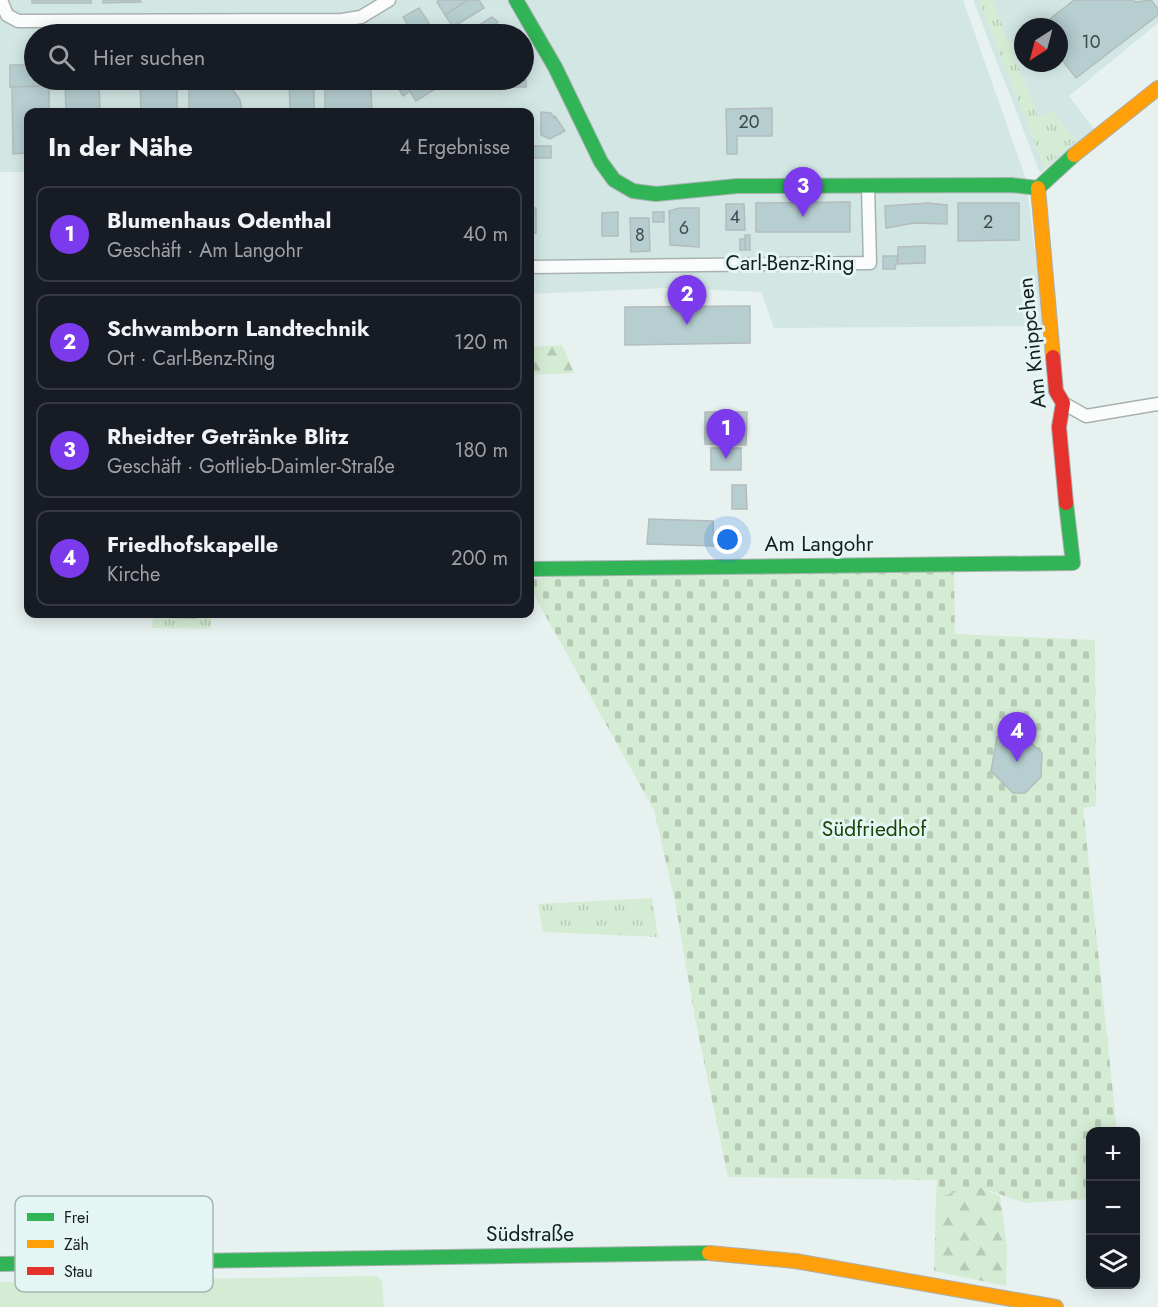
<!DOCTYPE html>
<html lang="de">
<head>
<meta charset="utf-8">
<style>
  :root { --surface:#171b24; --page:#20242c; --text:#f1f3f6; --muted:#9ea1a6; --line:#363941; --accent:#7c3aed }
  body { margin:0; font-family:Jost,sans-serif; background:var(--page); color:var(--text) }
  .controls { position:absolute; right:18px; bottom:18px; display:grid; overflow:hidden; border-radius:12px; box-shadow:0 3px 15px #0003 }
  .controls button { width:54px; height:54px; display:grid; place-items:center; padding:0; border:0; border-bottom:2px solid var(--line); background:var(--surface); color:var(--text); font:30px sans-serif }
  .compass { position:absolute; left:1014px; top:18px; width:54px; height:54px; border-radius:50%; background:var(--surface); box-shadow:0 3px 15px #0003; rotate:216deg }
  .you { position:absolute; left:728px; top:540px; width:21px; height:21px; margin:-15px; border:4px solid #fff; border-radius:50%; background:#1a73e8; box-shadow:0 0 0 9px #1a73e833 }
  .badge { display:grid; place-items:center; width:39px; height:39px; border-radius:50%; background:var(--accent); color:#fff; font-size:20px; font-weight:700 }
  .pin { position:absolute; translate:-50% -50px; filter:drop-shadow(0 2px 3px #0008) }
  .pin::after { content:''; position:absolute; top:32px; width:21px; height:18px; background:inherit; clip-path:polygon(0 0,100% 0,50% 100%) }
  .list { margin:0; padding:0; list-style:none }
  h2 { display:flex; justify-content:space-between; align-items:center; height:78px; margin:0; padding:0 24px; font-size:26px }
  h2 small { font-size:20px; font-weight:400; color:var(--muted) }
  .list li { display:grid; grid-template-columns:39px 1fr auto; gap:18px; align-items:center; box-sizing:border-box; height:96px; margin:0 12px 12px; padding:0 12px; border:2px solid var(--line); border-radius:12px }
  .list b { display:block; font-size:22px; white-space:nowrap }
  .list p { margin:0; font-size:20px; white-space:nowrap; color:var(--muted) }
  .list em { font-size:20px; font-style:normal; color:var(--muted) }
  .icon { flex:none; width:33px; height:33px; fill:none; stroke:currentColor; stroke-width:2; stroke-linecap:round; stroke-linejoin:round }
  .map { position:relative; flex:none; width:1158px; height:1307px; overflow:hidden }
  .search { position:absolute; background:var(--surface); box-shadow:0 3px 15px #0003; left:24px; top:24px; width:510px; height:66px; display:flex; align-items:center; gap:15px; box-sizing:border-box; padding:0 21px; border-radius:33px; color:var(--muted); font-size:22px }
  .panel { position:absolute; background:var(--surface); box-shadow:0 3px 15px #0003; left:24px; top:108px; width:510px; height:510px; border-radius:12px }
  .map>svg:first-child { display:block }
  .built { fill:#d2e7e4; fill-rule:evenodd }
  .grass { fill:url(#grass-tufts) }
  .forest { fill:url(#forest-firs) }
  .cemetery { fill:url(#cemetery-stones) }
  .pitch { fill:#d5ecd4 }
  .building { fill:#b6ced0; stroke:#b4bcbc; stroke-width:1.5 }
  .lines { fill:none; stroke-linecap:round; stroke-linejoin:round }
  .street-casing { stroke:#a9b1b0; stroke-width:15 }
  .fast-casing { stroke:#a9b1b0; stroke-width:16 }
  .slow-casing { stroke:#a9b1b0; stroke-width:16 }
  .jam-casing { stroke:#a9b1b0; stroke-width:16 }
  .street { stroke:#fbfdfd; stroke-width:12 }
  .fast { stroke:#30b455; stroke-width:14 }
  .slow { stroke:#ff9f0a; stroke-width:14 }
  .jam { stroke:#e5322d; stroke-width:14 }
  .labels { text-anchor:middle; stroke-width:6; stroke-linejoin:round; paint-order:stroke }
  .number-label { font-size:18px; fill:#3e4949 }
  .street-label { font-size:21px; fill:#161d1c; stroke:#e3f6f3 }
  .park-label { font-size:21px; fill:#194509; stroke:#e3f6f3 }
  .key { fill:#e3f6f3; stroke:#a6b5b2; stroke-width:1.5 }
  .key-label { font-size:16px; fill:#161d1c }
</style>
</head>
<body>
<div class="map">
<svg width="1158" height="1307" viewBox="0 0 1158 1307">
  <defs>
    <pattern id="grass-tufts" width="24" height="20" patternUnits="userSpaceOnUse" patternTransform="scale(1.5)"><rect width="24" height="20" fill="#d5ecd4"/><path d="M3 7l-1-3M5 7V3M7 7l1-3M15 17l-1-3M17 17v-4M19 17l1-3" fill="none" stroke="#b6cab5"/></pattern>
    <pattern id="forest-firs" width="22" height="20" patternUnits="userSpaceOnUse" patternTransform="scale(1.5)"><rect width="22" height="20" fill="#d5ecd4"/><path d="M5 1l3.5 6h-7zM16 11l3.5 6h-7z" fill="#b6cab5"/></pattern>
    <pattern id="cemetery-stones" width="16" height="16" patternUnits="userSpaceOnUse" patternTransform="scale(1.5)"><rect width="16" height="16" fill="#d5ecd4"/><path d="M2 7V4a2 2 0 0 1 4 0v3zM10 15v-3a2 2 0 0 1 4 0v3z" fill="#b6cab5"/></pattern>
  </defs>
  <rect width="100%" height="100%" fill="#e7f2f0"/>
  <g class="built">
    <path d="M0,0H963L1026,179L1044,326L774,328L761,292L669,288L530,294V112H28V172H0ZM34,34H524V80H34Z"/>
    <path d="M973,0H1158V23L1069,96L1094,129L1040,173ZM1023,27H1059V63H1023Z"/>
  </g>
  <g class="grass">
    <polygon points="979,0 992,0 1039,119 1052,110 1076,141 1044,167"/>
    <polygon points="153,614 211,614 211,629 152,628"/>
    <polygon points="652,898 658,937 543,932 538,904"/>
  </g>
  <g class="forest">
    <polygon points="562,345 574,373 530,375 530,347"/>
    <polygon points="976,1185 1000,1196 1007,1246 1006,1286 934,1271 936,1198"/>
  </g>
  <polygon class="cemetery" points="954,571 955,634 1095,640 1096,806 1083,808 1117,1131 1090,1132 1090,1199 1025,1203 976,1186 936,1198 937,1180 728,1177 695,1018 675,902 654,810 530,588 530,580 550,576"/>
  <polygon class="pitch" points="377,1276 382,1281 384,1307 0,1307 0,1282"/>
  <g class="building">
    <rect x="32" y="0" width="59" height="3"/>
    <polygon points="103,0 140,0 141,2 103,3"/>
    <polygon points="439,0 468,0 445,15 437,2"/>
    <polygon points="468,0 479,0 484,8 453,27 445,15"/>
    <polygon points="1074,0 1134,0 1135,2 1151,0 1158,9 1158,15 1076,78 1059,56 1059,27 1048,27 1045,23"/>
    <polygon points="419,8 429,23 413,33 403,17"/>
    <polygon points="492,17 498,22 495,25 501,34 465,34"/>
    <polygon points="10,65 34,65 34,80 49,80 49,86 10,87"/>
    <polygon points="526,73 526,87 494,87 494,80 524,80 524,74"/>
    <polygon points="65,80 99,80 100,112 66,112"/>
    <polygon points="140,80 177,80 177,112 141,112"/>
    <polygon points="189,80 226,80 240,100 242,110 189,112"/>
    <polygon points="289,80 314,80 314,112 290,110"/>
    <polygon points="397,80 403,80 410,91 403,96 394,82"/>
    <polygon points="403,80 436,80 440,86 416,101"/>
    <polygon points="436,80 450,80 440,86"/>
    <polygon points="49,86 49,112 28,112 28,156 26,153 13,154 12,87"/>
    <polygon points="325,89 371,89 372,112 325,112"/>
    <polygon points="772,108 772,136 737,136 737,154 727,154 726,109"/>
    <polygon points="406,110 406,112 372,112 372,111"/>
    <polygon points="541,112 551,113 554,118 555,116 565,131 550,139 541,135"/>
    <rect x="530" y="146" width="21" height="12"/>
    <polygon points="850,202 850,232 756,232 756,203"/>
    <polygon points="928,203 947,205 947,224 914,223 886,228 885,206"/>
    <polygon points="958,203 1019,203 1019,240 958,241"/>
    <polygon points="726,204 744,204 745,230 726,230"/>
    <rect x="530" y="208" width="6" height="25"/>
    <polygon points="679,208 699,208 699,247 670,245 669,211"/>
    <polygon points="618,212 618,236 602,236 602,213"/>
    <rect x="653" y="212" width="11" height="10"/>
    <polygon points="630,218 649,218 650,251 631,252"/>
    <rect x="745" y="235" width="5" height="15"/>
    <rect x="740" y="239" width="5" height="11"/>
    <polygon points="925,246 925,263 898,264 898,247"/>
    <polygon points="883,256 898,256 895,269 883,269"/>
    <polygon points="750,306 750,343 625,345 625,307"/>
    <polygon points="705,412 747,412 746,445 705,444"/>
    <rect x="711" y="448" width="30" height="22"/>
    <polygon points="732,485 746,485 747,509 732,509"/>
    <polygon points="649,519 713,521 714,546 647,544"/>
    <polygon points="158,614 195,614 195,618 158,617"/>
    <polygon points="1022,734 1042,753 1041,777 1025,793 1013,793 991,771 997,737"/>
  </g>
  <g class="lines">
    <g class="street-casing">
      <g id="street">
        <polyline points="1,0 7,15 18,21 342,20 361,17 389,0"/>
        <polyline points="530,267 870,263 868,186"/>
        <polyline points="1063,403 1086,416 1158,404"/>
      </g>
    </g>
    <g class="fast-casing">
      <g id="fast">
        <polyline points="516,0 555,67 601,162 614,180 633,191 656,194 737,186 1011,185 1038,188 1074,155"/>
        <polyline points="530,569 1073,563 1066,503"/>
        <polyline points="0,1264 709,1253"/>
      </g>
    </g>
    <g class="slow-casing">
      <g id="slow">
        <polyline points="1074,155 1158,88"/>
        <polyline points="1038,188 1053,357"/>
        <polyline points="709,1253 795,1261 1056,1307"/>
      </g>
    </g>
    <g class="jam-casing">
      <polyline id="jam" points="1053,357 1056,391 1063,403 1059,427 1066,503"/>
    </g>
    <use href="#street" class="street"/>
    <use href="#fast" class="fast"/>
    <use href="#slow" class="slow"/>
    <use href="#jam" class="jam"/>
  </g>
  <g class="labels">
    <g class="number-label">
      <text x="1091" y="48">10</text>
      <text x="749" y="128">20</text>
      <text x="735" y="223">4</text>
      <text x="988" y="228">2</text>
      <text x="684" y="234">6</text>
      <text x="640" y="241">8</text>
    </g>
    <g class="street-label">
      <text x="790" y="270">Carl-Benz-Ring</text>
      <text transform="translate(1032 343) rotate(-96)" y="7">Am Knippchen</text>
      <text x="819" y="551">Am Langohr</text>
      <text x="530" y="1241">Südstraße</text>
    </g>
    <g class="park-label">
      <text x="874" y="836">Südfriedhof</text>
    </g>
  </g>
  <rect x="15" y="1196" width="198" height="96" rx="9" class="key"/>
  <rect x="27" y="1213" width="27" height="8" fill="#30b455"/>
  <rect x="27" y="1240" width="27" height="8" fill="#ff9f0a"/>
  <rect x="27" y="1267" width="27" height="8" fill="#e5322d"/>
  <g class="key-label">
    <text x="64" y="1223">Frei</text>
    <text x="64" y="1250">Zäh</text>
    <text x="64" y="1277">Stau</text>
  </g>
</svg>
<div class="controls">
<button>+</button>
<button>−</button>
<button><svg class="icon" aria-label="layers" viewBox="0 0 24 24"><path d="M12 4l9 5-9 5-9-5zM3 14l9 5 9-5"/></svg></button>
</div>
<svg class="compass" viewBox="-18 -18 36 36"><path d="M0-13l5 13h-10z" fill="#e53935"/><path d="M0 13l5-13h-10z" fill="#9ea1a6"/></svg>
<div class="you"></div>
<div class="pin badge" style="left:726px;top:459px">1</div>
<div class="pin badge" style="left:687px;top:325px">2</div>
<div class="pin badge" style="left:803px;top:217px">3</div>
<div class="pin badge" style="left:1017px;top:762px">4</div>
<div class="search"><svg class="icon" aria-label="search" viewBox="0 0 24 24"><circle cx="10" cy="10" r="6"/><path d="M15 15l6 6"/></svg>Hier suchen</div>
<section class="panel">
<h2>In der Nähe<small>4 Ergebnisse</small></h2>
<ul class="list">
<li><span class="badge">1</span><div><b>Blumenhaus Odenthal</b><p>Geschäft · Am Langohr</p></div><em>40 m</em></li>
<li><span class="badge">2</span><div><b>Schwamborn Landtechnik</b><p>Ort · Carl-Benz-Ring</p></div><em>120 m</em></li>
<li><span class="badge">3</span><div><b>Rheidter Getränke Blitz</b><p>Geschäft · Gottlieb-Daimler-Straße</p></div><em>180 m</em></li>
<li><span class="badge">4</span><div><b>Friedhofskapelle</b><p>Kirche</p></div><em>200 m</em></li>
</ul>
</section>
</div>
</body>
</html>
